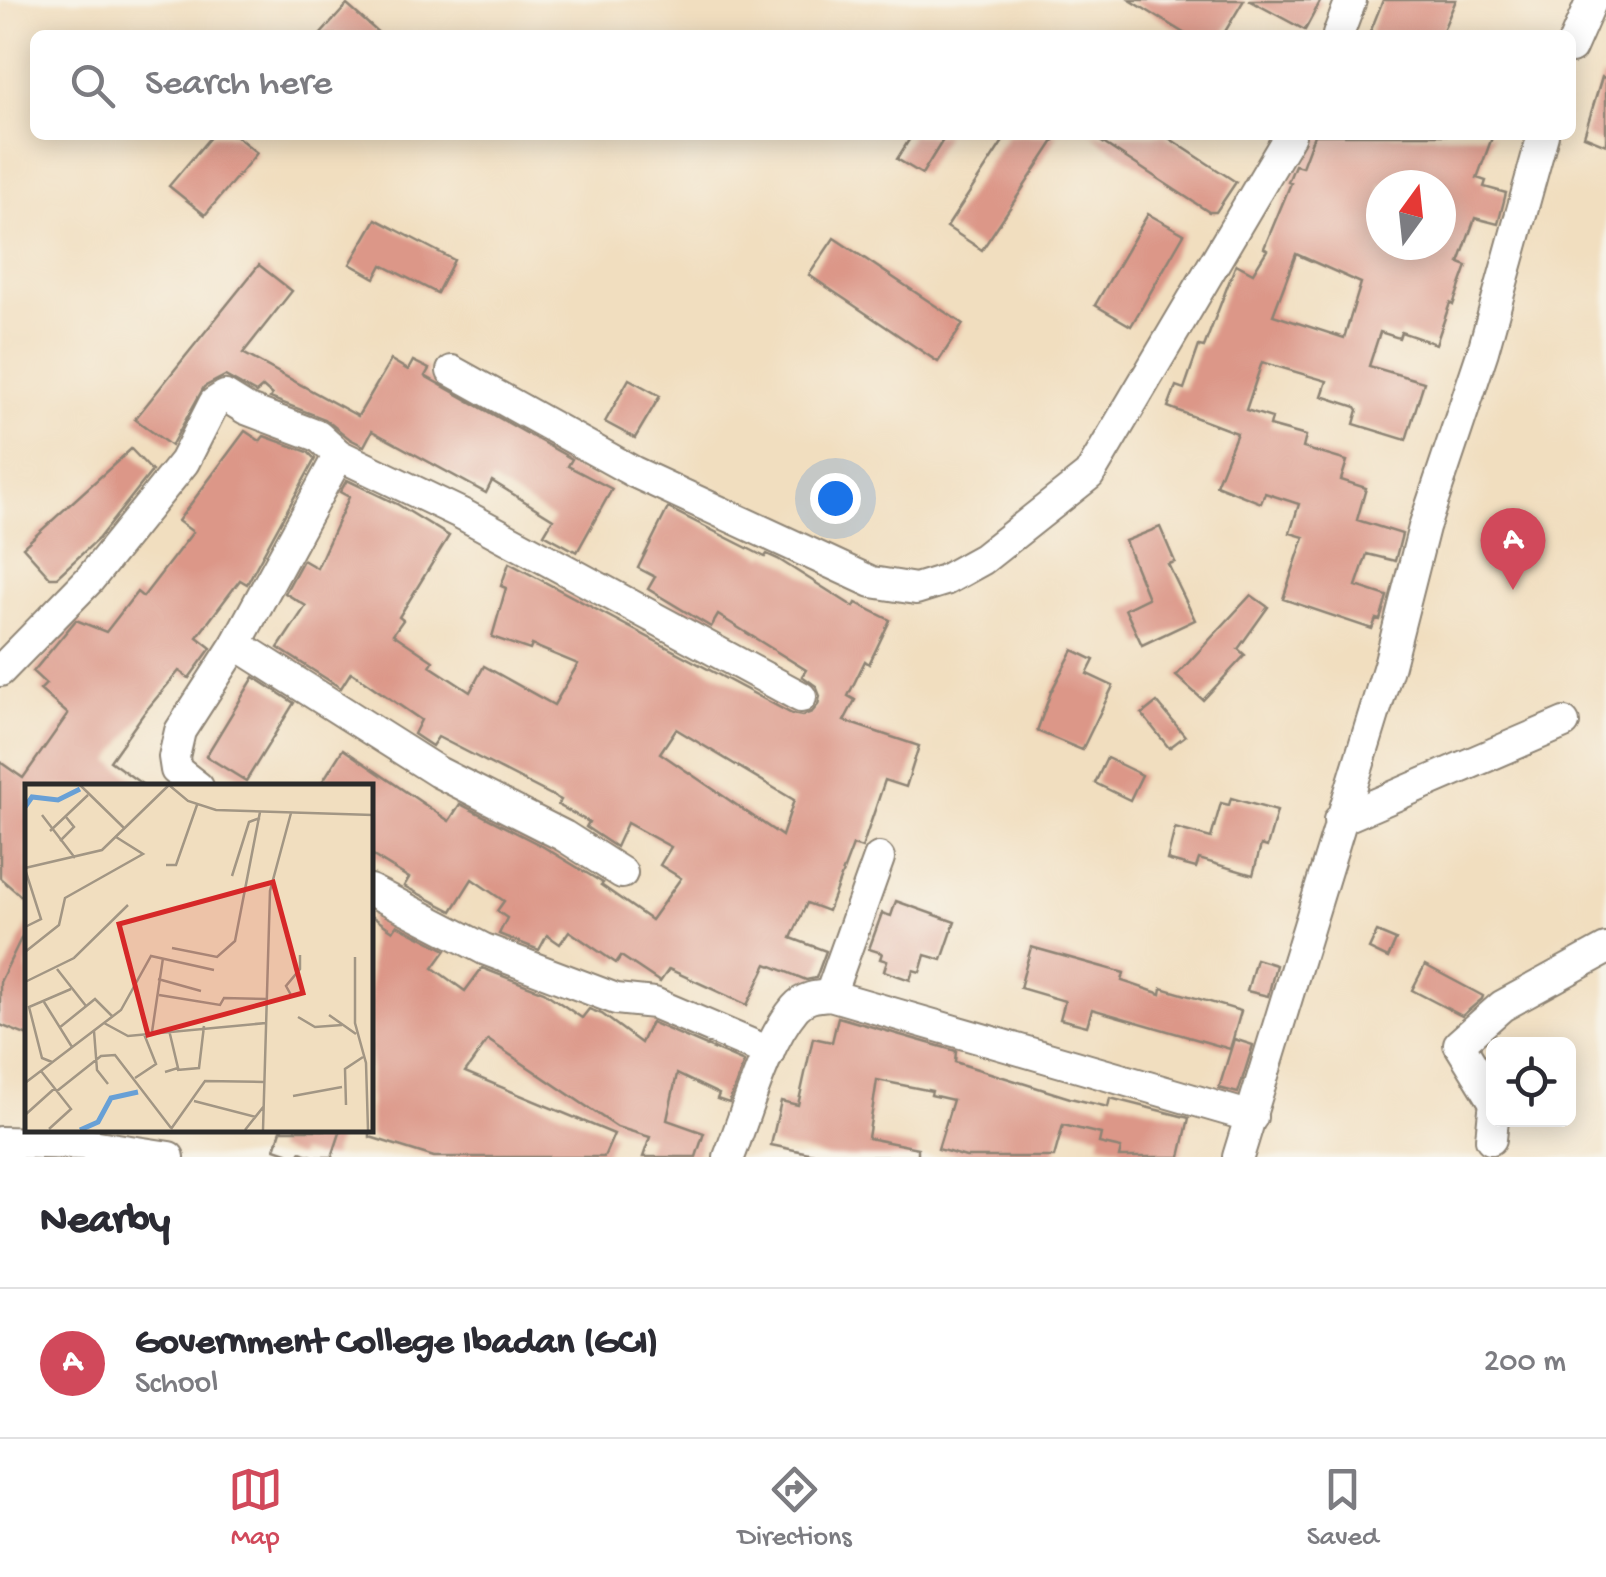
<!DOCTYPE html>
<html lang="en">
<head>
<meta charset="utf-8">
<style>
  :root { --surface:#fff; --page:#f2f2f3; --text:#2b2b33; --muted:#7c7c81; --line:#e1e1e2; --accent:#d1495b }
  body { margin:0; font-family:"Gochi Hand",sans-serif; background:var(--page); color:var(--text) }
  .controls { position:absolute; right:30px; bottom:30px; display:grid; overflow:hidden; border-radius:15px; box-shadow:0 5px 25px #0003 }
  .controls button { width:90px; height:90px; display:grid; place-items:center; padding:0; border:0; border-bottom:2px solid var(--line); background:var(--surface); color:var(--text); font:50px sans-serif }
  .compass { position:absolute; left:1366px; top:170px; width:90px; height:90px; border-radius:50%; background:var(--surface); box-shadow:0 5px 25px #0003; rotate:15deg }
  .you { position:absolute; left:835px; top:498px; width:35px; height:35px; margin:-25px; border:8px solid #fff; border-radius:50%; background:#1a73e8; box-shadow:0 0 0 15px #1a73e833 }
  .badge { display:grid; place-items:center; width:65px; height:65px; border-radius:50%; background:var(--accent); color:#fff; font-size:32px; font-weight:700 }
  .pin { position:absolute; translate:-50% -82px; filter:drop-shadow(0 2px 5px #0008) }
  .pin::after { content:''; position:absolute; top:52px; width:35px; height:30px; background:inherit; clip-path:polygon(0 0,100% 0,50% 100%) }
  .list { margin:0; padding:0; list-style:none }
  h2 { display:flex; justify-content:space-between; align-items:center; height:130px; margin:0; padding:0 40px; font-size:42px }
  h2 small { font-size:32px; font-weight:400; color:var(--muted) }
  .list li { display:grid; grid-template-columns:65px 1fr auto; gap:30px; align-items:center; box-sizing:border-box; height:150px; padding:0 40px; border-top:2px solid var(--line) }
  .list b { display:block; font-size:38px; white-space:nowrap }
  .list p { margin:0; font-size:32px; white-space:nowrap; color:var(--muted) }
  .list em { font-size:32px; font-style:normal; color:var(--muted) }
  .icon { flex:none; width:55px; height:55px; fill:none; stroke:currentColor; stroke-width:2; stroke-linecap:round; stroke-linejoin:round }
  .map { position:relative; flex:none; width:1606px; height:1157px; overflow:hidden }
  .search { position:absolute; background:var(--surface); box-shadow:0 5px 25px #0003; left:30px; right:30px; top:30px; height:110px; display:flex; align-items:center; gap:25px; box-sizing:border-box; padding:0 35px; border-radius:15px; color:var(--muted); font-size:38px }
  .sheet { height:280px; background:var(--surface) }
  nav { display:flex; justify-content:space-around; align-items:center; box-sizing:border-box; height:140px; border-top:2px solid var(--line); background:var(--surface); font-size:28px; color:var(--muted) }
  nav a { display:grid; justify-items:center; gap:5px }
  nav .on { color:var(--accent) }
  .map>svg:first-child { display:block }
  .building { fill:#dc9788; fill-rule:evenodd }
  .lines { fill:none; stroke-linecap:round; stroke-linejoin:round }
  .minor-casing { stroke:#8e8475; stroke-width:34 }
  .minor { stroke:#fff; stroke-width:30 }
  .inset-river { fill:none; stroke:#68a0d6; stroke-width:5 }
  .inset-road { fill:none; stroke:#a29684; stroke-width:2.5 }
  .view { fill:#d62828; fill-opacity:0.15; stroke:#d62828; stroke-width:5 }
  .inset-edge { fill:none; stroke:#2b2b2b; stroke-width:5 }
</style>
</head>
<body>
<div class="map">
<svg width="1606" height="1157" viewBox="0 0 1606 1157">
  <rect width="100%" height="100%" fill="#f7f3e8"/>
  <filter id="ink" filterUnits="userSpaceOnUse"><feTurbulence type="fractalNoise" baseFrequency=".01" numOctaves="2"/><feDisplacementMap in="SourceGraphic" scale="20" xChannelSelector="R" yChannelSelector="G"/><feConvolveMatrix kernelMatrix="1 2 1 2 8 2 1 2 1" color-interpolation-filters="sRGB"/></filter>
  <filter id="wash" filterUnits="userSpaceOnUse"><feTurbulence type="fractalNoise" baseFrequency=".0048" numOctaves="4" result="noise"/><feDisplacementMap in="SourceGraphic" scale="40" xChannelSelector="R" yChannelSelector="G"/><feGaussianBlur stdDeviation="2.25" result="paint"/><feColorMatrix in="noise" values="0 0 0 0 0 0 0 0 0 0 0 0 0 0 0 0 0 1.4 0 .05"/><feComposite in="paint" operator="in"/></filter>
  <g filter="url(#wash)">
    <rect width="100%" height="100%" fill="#f1debf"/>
    <g id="blocks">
      <g class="building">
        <polygon points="1130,0 1244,0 1223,35 1187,35"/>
        <polygon points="1249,0 1321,0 1305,30"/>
        <polygon points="1383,0 1456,0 1441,35 1369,35"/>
        <polygon points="347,5 381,35 320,35"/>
        <polygon points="1602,77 1606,78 1606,145 1584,136"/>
        <polygon points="212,135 235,135 257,153 205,215 169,186"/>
        <polygon points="912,135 946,135 922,174 897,159"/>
        <polygon points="1007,135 1058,135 982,250 947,227"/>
        <polygon points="1091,135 1164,135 1236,182 1216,212 1209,212"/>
        <path d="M1314,135H1493L1477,178L1486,181L1484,187L1506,193L1498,224L1475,218L1459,263L1467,266L1453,305L1450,303L1436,344L1401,332L1399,338L1380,332L1369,366L1424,382L1406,440L1354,424L1358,410L1356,407L1322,396L1327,381L1262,362L1246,410L1272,418L1270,426L1306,436L1303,448L1347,461L1341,480L1366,488L1357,520L1402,534L1395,561L1367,554L1356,586L1387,596L1380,620L1376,619L1372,629L1283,599L1304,537L1290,533L1299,504L1265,493L1261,503L1216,485L1237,433L1168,407L1176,386L1184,389L1199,346L1204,347L1236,264L1253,273L1267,250L1264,248L1291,183L1288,182L1295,165L1302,167ZM1381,185H1447L1441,201V245H1381ZM1296,254L1361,283L1344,338L1273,315Z"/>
        <polygon points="1148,214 1184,234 1131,326 1095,305"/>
        <polygon points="376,219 454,260 437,293 382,265 375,278 350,264"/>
        <polygon points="834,238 963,324 938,362 809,275"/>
        <polygon points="259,265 292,291 243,353 358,416 391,360 408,370 413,361 429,369 425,376 572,459 568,466 612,489 577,552 544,534 553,519 492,481 486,493 372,431 364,446 350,439 325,419 270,398 272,395 263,387 256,393 225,376 204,387 171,446 135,419"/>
        <polygon points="629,379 660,396 635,438 605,422"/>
        <polygon points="245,431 260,441 264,436 308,452 315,459 247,584 240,580 197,637 211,648 208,652 189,678 179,671 144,713 110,761 146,787 28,787 28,902 0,878 0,762 23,778 68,714 40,690 46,684 33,672 76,620 106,632 137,592 143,597 193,532 178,521"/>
        <polygon points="131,449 152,471 98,539 57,577 50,577 23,547"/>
        <path d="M347,480L397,504L449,536L399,617L403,620L393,634L433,661L430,666L470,692L484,666L554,705L578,664L532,645L530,650L492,637L506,588L501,586L509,563L792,714L802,716L812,712L818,705L820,696L816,686L802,676L806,670L718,615L711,627L648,589L655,577L638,568L668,508L765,557L767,554L778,559L854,607L856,603L890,620L869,664L865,661L848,696L855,700L844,721L919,746L906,787L885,780L862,848L853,845L828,911L807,903L791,938L826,951L816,978L806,980L767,964L747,1005L669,969L660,982L621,956L616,963L569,931L560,944L547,935L539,950L499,934L507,918L497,911L504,901L472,879L452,911L404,886L409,878L370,854V787H319L343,749L449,821L460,804L542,846L603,883L601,885L651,920L681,878L660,865L671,847L627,823L616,847L586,827L589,822L558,805L561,800L438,737L432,746L414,734L421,720L351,672L341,688L278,648L306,606L285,593L303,560L317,568L349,497L340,492ZM676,729L794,800L782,836L660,753Z"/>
        <polygon points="1160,527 1175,562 1168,564 1195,620 1142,645 1125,609 1148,598 1125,541"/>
        <polygon points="1251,595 1268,607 1238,649 1245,655 1203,700 1176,676"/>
        <polygon points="1073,650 1094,660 1087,674 1113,686 1082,750 1037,731 1051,692"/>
        <polygon points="254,677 294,703 246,781 206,756"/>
        <polygon points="1157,702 1185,736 1169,748 1142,714"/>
        <polygon points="1107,758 1142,775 1130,800 1095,783"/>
        <polygon points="1231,798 1277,811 1267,847 1261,845 1253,875 1199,859 1196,868 1167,860 1175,828 1211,838 1221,803 1229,805"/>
        <polygon points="896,901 955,922 942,960 925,955 920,972 913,970 910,980 884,971 887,961 880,959 882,953 869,949 882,913 891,916"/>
        <polygon points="370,915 393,931 397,925 446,950 433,968 465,991 482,968 544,992 582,1018 589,1009 602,1014 641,1043 651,1022 744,1062 729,1103 717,1099 719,1094 677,1074 667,1120 704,1133 696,1157 643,1157 650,1137 617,1127 488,1040 465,1072 614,1134 604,1157 434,1157 370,1137"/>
        <polygon points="28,924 28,1036 0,1025 0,982"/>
        <polygon points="1377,932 1396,940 1388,958 1369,949"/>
        <polygon points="1031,947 1124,973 1122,981 1161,994 1162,988 1241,1011 1230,1049 1092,1009 1087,1026 1060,1019 1065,1001 1020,988"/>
        <polygon points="1256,959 1276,965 1268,996 1247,991"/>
        <polygon points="1425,965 1483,996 1482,999 1462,1016 1412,990"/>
        <polygon points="838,1017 956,1051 955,1062 1070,1098 1108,1107 1110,1098 1189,1118 1180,1157 1119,1157 1121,1148 1099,1143 1101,1134 1063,1125 1054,1157 966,1157 938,1149 953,1100 931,1095 932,1091 877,1080 868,1138 918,1148 918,1157 828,1157 771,1145 781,1101 798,1105 813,1038 832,1042"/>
        <polygon points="1234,1039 1253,1045 1238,1093 1219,1088"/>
        <polygon points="281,1130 341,1130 332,1157 316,1157 300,1152 298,1157 275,1149"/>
      </g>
    </g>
  </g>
  <g filter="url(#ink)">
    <use href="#blocks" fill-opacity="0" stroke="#8e8475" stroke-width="2.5"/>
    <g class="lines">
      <g class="minor-casing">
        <g id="minor">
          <polyline points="1338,35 1351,0"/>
          <polyline points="1571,48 1592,0"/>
          <polyline points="452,371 634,472 872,582 916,589 945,580 983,559 1089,475 1290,135"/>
          <polyline points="236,644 438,772 564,836 622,873"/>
          <polyline points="0,671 89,580 184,462 214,403 225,396 246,409 318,436 339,455 462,514 801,697"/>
          <polyline points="198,787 176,770 174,757 180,731 236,644 339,455"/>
          <polyline points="1339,820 1564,723"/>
          <polyline points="370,890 484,949 616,999 654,1003 769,1052"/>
          <polyline points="830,995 879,858"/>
          <polyline points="1494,1101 1459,1044 1502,1006 1606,949"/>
          <polyline points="1491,1139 1494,1110"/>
          <polyline points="0,1142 85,1144 169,1157"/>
          <path d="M729,1157C747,1112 764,1045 795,1008C804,997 817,996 830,995L1252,1117"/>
          <polyline points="1238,1157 1389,665 1424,527 1483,351 1543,135"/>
        </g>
      </g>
      <use href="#minor" class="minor"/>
    </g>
  </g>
  <g transform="translate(25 784)">
    <rect width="348" height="348" fill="#f1debf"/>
    <path class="inset-river" d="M0,23L7,13L33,16L55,5M55,346L73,338L86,314L113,308"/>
    <path class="inset-road" d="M55,1L99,44M144,1L163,17L191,26L348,31M17,31L50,74M25,47L63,11M35,57L49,43L41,33M141,81H151L172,21M0,84L77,66L144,1M0,85L16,135L0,143M207,92L224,38L235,34M147,164L192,173L210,157L235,28M0,168L34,141L40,114L118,70L91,53M330,173V239L341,279L343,346M32,185L61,222M133,195L176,207M0,198L49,174L103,121M134,211L195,221L199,214L242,215M266,211L261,202L275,185V171M19,218L47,263M304,231L331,250M273,233L290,243L317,241M79,239L103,252L241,239M34,244L70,215L88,233M69,247L72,286L83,300M127,248L138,174M27,278L17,274L4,223L46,205M152,286L174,284L179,242M16,287L46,325L24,345M140,288L153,284L144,246M110,294L131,280L119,250M0,299L96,226L126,172L189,186M32,307L76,272L90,271L146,344M268,312L317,303M169,317L231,333M321,321L320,285L338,273M0,331L30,304M146,345L180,297L239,298M220,346L239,322M238,346L245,107L266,29"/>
    <path class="view" d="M248,98L278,209L123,251L94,140Z"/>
    <rect width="348" height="348" class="inset-edge"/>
  </g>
</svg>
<div class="controls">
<button><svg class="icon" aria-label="locate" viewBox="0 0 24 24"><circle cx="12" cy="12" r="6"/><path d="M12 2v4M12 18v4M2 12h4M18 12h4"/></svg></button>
</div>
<svg class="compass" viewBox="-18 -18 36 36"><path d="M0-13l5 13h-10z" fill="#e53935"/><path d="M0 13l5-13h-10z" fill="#7c7c81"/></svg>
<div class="you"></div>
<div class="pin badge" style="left:1513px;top:590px">A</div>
<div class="search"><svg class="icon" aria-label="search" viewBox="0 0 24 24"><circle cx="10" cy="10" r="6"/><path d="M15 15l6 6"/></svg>Search here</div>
</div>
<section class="sheet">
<h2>Nearby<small></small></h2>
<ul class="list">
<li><span class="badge">A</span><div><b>Government College Ibadan (GCI)</b><p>School</p></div><em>200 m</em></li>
</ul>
</section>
<nav>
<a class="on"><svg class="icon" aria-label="map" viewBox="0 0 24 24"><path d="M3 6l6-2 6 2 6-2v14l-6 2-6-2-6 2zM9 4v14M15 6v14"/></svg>Map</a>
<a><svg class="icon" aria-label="directions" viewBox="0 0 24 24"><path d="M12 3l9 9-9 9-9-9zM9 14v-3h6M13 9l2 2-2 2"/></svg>Directions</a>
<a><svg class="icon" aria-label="saved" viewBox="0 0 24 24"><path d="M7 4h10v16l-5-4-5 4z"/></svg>Saved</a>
</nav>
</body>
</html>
